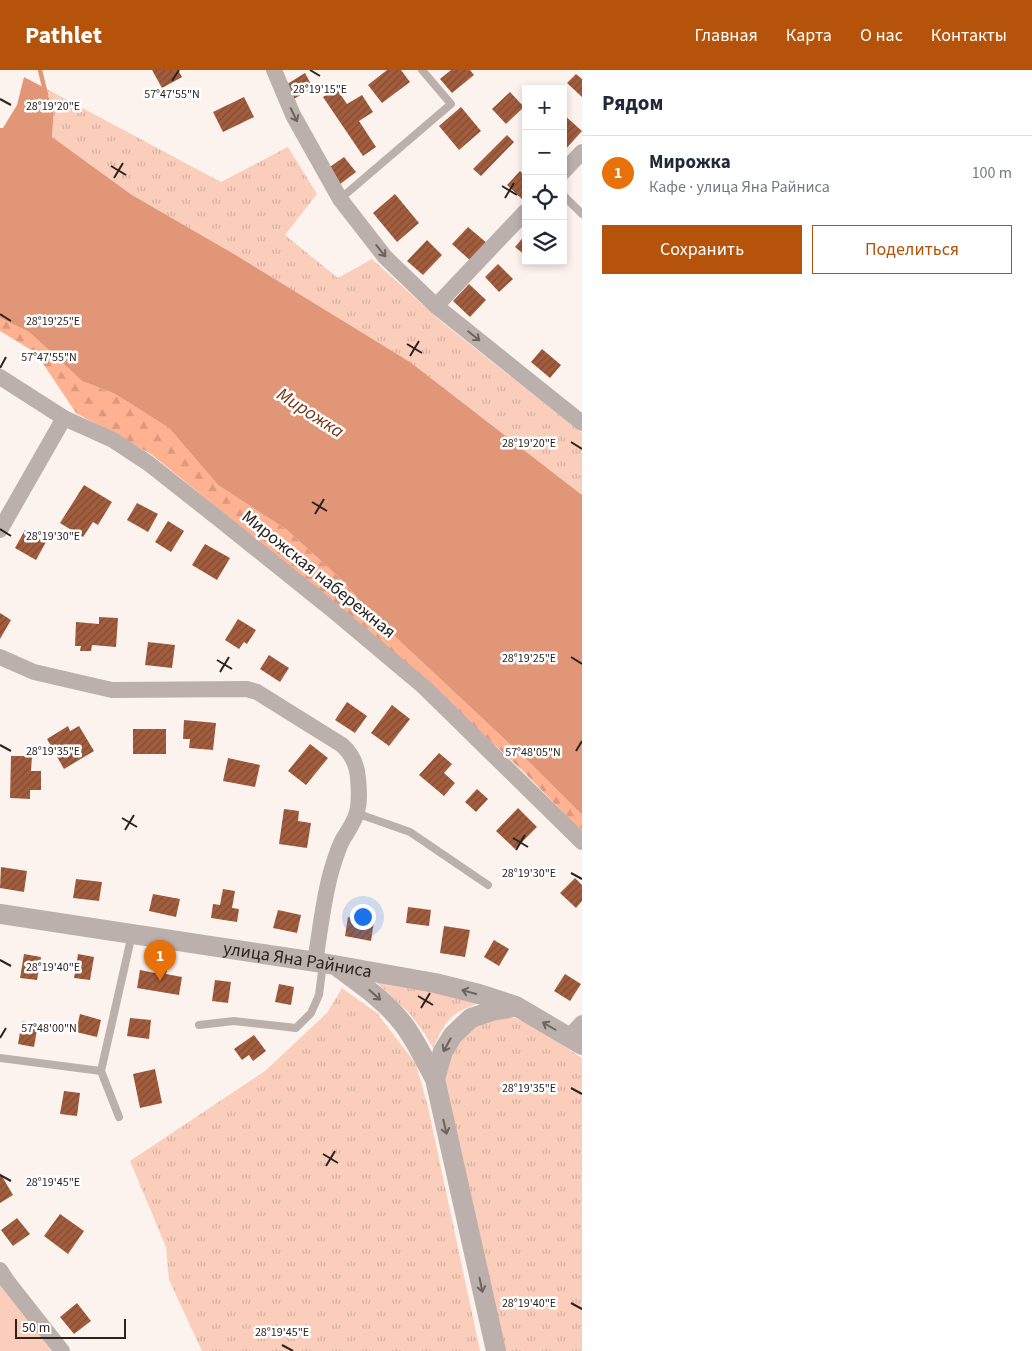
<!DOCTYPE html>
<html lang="ru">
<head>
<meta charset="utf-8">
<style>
  :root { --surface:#fff; --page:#f6f6f7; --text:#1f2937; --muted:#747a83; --line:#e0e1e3; --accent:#b45309 }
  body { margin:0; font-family:"Source Sans 3",sans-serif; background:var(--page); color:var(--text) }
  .controls { position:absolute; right:15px; top:15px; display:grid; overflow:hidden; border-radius:0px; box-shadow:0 2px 8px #0003 }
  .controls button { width:45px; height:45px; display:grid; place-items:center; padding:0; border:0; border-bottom:1px solid var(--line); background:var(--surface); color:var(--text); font:25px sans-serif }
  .scale { position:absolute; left:15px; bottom:12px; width:111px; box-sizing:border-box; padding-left:5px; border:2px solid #2c231f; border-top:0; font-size:14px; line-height:18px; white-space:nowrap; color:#2c231f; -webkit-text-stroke:4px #fff; paint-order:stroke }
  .you { position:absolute; left:362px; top:846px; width:18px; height:18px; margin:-12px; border:4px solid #fff; border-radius:50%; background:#1a73e8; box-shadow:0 0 0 8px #1a73e833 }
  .badge { display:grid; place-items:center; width:32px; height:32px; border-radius:50%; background:var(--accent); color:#fff; font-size:16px; font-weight:700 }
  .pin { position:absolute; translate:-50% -41px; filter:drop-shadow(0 1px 2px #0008) }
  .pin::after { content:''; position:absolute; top:26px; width:18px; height:15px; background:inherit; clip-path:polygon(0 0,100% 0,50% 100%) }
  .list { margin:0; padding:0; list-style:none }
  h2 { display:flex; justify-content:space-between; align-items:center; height:65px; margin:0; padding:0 20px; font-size:21px }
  h2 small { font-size:16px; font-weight:400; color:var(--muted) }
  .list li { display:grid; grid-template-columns:32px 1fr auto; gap:15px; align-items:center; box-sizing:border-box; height:75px; padding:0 20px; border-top:1px solid var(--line) }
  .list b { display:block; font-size:19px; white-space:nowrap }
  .list p { margin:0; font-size:16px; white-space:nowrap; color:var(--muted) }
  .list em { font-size:16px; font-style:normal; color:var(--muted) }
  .actions { display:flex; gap:10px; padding:15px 20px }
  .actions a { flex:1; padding:11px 0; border:1px solid var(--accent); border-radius:0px; text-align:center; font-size:18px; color:var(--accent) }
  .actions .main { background:var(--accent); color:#fff }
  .icon { flex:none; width:28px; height:28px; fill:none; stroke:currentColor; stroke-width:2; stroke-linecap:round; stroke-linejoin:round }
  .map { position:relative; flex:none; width:582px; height:1281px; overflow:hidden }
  header { display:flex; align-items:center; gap:30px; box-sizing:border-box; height:70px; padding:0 25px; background:var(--accent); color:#fff }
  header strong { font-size:24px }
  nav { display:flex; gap:28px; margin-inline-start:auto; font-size:18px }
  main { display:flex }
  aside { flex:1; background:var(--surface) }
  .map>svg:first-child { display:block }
  .grass { fill:url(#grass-tufts) }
  .forest { fill:url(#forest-firs) }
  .park { fill:#facebb }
  .water { fill:#e19777 }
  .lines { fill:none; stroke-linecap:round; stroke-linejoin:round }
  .stream { stroke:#e19777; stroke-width:4.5 }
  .building { fill:url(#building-hatch) }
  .service { stroke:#bbb0ab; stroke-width:8 }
  .minor { stroke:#bbb0ab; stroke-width:16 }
  .tertiary { stroke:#bbb0ab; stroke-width:20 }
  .oneway { stroke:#6c625e }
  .ticks { fill:none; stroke:#2c231f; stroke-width:2 }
  .labels { text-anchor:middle; stroke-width:5; stroke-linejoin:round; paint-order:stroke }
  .street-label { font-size:18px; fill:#2c231f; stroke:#fff }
  .water-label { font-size:19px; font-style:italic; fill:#783513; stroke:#fff }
  .ticks-label { font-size:12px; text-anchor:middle; fill:#2c231f; stroke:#fff; stroke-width:5; stroke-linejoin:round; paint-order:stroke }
</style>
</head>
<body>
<header>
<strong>Pathlet</strong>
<nav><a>Главная</a><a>Карта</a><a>О нас</a><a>Контакты</a></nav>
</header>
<main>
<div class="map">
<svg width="582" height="1281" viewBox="0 0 582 1281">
  <defs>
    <pattern id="grass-tufts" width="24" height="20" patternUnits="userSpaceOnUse" patternTransform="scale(1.25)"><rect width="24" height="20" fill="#facebb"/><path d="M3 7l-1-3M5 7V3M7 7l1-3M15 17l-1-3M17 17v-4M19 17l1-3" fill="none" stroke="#d6b1a0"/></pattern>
    <pattern id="forest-firs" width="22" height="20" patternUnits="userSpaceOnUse" patternTransform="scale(1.25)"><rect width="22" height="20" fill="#ffb291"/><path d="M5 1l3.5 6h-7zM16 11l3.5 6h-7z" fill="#db997d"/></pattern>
    <pattern id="building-hatch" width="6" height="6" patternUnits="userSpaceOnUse" patternTransform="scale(1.25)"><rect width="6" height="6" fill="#a15d3e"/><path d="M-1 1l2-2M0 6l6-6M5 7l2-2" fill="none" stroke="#834c33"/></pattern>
  </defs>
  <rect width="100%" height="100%" fill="#fdf3ee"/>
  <g class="grass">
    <polygon points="43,17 221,112 288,77 317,124 285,165 338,208 372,189 442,252 582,363 582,425 410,292 234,184 132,125 52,67 54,37"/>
    <path d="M372,908L482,931C473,936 461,939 453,946C444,954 438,967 433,978L424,963L410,944Z"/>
    <polygon points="342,918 377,943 416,994 428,1037 480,1281 202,1281 169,1210 166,1177 130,1091 265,1001 327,943"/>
    <polygon points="499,946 515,948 536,957 582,988 582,1281 503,1281 445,1014 447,988 470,957"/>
  </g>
  <polygon class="forest" points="0,248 29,262 82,311 115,324 169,358 218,415 287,460 343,511 373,546 530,693 582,745 582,762 523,701 372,563 151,384 76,343 36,283 0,261"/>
  <polygon class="park" points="0,1210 51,1281 0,1281"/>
  <polygon class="water" points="24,7 43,17 54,37 52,67 132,125 234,184 410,292 582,425 582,745 530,693 373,546 343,511 287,460 218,415 169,358 115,324 82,311 29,262 0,248 0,58 3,58 17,35"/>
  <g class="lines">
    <polyline class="stream" points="40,0 46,25"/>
  </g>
  <g class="building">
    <polygon points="152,0 178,0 182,7 162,18"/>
    <polygon points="387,0 401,0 410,12 382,33 368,15"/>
    <polygon points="451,0 470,0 474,5 452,23 440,9"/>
    <polygon points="305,3 313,18 292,30 284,16"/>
    <polygon points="576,4 582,9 582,27 567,13"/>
    <polygon points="336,18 347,34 362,25 373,42 359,51 376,77 363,86 323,27"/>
    <polygon points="510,22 524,37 506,54 492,39"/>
    <polygon points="244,27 254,47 223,62 213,42"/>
    <polygon points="461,37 481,61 459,80 439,56"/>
    <polygon points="563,44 582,61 563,82"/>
    <polygon points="507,65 514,72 481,106 473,99"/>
    <polygon points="344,87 356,102 339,115 327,99"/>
    <polygon points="520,101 526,107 526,128 523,130 507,115"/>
    <polygon points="395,124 419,153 397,172 373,143"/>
    <polygon points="468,157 488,174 472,192 452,174"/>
    <polygon points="526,164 526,186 515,177"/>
    <polygon points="427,170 442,185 423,205 407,191"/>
    <polygon points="498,194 513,209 499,222 485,207"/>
    <polygon points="469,214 486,230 470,247 453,231"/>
    <polygon points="542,279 561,295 550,308 531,292"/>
    <polygon points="84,415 112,432 98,455 93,452 83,467 60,453"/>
    <polygon points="137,433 158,444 148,462 127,450"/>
    <polygon points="168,451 184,461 171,482 155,472"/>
    <polygon points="25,460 46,472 36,490 15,478"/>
    <polygon points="205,474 230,488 217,510 192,495"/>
    <polygon points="0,543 11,550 0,569"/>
    <polygon points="99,547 118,548 116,577 92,575 91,581 80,581 81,576 75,576 76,552 99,554"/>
    <polygon points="238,549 256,560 247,574 244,572 239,579 225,570"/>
    <polygon points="148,572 175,575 172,598 145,595"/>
    <polygon points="269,585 289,598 280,612 260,599"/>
    <polygon points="347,632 367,646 355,663 335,650"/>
    <polygon points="392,635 410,649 389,676 371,663"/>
    <polygon points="184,650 216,653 213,680 189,678 190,669 183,669"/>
    <polygon points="68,656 70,661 79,656 94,681 64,699 47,669"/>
    <rect x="133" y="659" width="33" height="25"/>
    <polygon points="310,674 328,688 306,715 288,701"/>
    <polygon points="439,683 452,694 444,703 455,713 444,726 419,705"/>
    <polygon points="11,686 32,686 31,701 41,701 41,720 30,720 30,729 10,728"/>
    <polygon points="228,688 260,695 255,717 223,711"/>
    <polygon points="477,719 488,729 476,742 465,732"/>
    <polygon points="518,738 537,757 515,779 496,761"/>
    <polygon points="284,739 299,741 298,751 311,753 307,778 279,774"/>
    <polygon points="1,797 27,801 24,822 0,818"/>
    <polygon points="575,808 582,815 582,831 576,838 560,823"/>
    <polygon points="76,809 102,812 99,831 73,828"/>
    <polygon points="223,819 235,821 232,838 239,839 237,852 211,848 213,834 220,835"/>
    <polygon points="153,824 180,829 176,847 149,841"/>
    <polygon points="408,837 431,840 429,856 406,853"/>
    <polygon points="278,840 301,845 297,863 273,858"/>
    <polygon points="348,847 374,851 371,871 345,866"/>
    <polygon points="444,856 470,860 465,887 440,883"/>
    <polygon points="494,870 509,879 499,896 484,887"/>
    <polygon points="24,884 41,887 37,910 20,908"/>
    <polygon points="78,884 94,887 90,910 74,908"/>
    <polygon points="157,895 168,897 166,904 182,907 179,925 137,918 140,900 155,903"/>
    <polygon points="565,904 581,914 570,931 554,921"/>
    <polygon points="215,910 231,912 228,933 212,931"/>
    <polygon points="279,914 294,917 291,935 275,932"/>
    <polygon points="80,944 101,950 97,967 76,962"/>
    <polygon points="130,948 151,950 149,969 127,966"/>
    <polygon points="22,951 38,954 34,977 18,974"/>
    <polygon points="254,965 266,981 253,991 249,985 242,990 234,979"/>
    <polygon points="155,999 162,1033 140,1038 133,1004"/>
    <polygon points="64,1021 80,1023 77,1046 60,1044"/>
    <polygon points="0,1103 13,1125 0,1133"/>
    <polygon points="60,1144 84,1161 68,1184 44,1166"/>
    <polygon points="17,1148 30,1164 13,1176 1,1160"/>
    <polygon points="77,1233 91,1251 74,1264 60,1247"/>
  </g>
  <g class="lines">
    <g class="service">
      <polyline points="563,125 582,144"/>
      <polyline points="340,129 451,34 422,0"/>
      <polyline points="356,743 410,762 488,815"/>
      <polyline points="199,955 234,951 296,958 311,943 319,925 323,893"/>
      <polyline points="0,988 101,1001 132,864"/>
      <polyline points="101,1001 119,1047"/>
    </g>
    <g class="minor">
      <polyline points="274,0 293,45 340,129 385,187 436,236 582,353"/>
      <polyline points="563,102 582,82"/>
      <polyline points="436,236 526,141"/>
      <polyline points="0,307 64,348 113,370 148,393 219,449 330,538 424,617 582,772"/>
      <polyline points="0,460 64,348"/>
      <path d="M0,587L34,602L112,620L247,619L257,622L342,675C352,684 357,694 358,708C359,720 360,731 357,742C354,754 346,763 341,773C337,782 334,792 331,802C323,831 320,862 315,892"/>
      <polyline points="569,967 582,953"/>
      <polyline points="0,1200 7,1211 62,1281"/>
    </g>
    <g class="tertiary">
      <path id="s1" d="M0,844L323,893L435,913L479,924L516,936L582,975"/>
      <path d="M339,898C362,915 386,931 404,955C416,971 425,991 435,1009L496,1281"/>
      <polyline points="435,1009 443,981 453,965 471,948 492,941 514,937"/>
    </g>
  </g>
  <defs><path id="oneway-shaft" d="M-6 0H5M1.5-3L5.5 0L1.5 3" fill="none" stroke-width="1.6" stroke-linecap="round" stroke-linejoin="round" transform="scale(1.25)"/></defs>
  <g class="oneway">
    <use href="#oneway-shaft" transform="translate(294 45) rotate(64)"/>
    <use href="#oneway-shaft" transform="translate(381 181) rotate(51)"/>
    <use href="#oneway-shaft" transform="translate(474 266) rotate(39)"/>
    <use href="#oneway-shaft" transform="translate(469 922) rotate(-165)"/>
    <use href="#oneway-shaft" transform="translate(375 925) rotate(42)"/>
    <use href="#oneway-shaft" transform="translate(549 956) rotate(-150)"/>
    <use href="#oneway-shaft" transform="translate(447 975) rotate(119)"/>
    <use href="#oneway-shaft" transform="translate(445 1057) rotate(77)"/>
    <use href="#oneway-shaft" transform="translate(481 1215) rotate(78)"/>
  </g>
  <path class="ticks" d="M310,0L320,6M172,11L179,0M0,29L11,35M111,96L126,105M114,108L123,93M502,116L517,125M505,128L514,113M0,244L11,251M407,274L422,283M410,286L419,271M0,298L6,287M571,372L582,379M312,432L327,441M315,444L324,429M0,459L11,466M571,587L582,594M217,590L232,599M220,602L229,587M0,675L11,681M576,681L582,671M122,748L137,757M125,760L134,745M513,768L528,777M516,780L525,765M571,803L582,809M0,890L11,896M418,926L433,935M421,938L430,923M0,968L6,958M571,1018L582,1024M323,1084L338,1093M326,1096L335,1081M0,1105L11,1111M571,1233L582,1239M282,1275L293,1281"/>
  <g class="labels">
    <g class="street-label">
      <text transform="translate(319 504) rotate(39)" y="6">Мирожская набережная</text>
      <text dy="6" stroke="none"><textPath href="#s1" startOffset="301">улица Яна Райниса</textPath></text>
    </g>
    <g class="water-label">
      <text transform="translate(311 342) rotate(33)" y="7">Мирожка</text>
    </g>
  </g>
  <g class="ticks-label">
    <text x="320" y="23">28°19'15"E</text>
    <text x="172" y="28">57°47'55"N</text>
    <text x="53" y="40">28°19'20"E</text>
    <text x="53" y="255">28°19'25"E</text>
    <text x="49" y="291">57°47'55"N</text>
    <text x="529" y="377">28°19'20"E</text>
    <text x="53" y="470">28°19'30"E</text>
    <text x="529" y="592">28°19'25"E</text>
    <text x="53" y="685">28°19'35"E</text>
    <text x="533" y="686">57°48'05"N</text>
    <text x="529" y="807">28°19'30"E</text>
    <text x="53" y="901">28°19'40"E</text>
    <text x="49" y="962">57°48'00"N</text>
    <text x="529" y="1022">28°19'35"E</text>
    <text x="53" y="1116">28°19'45"E</text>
    <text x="529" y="1237">28°19'40"E</text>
    <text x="282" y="1266">28°19'45"E</text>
  </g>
</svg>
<div class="controls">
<button>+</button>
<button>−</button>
<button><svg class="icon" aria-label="locate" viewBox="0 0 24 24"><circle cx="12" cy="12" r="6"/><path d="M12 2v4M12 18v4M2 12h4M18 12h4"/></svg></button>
<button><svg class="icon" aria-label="layers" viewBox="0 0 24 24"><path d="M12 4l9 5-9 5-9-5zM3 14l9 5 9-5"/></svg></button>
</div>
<div class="scale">50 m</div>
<div class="you"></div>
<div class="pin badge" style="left:160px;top:911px;background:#e8710a">1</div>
</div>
<aside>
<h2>Рядом<small></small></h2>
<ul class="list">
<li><span class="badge" style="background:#e8710a">1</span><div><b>Мирожка</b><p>Кафе · улица Яна Райниса</p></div><em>100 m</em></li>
</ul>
<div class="actions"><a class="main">Сохранить</a><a>Поделиться</a></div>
</aside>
</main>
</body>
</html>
